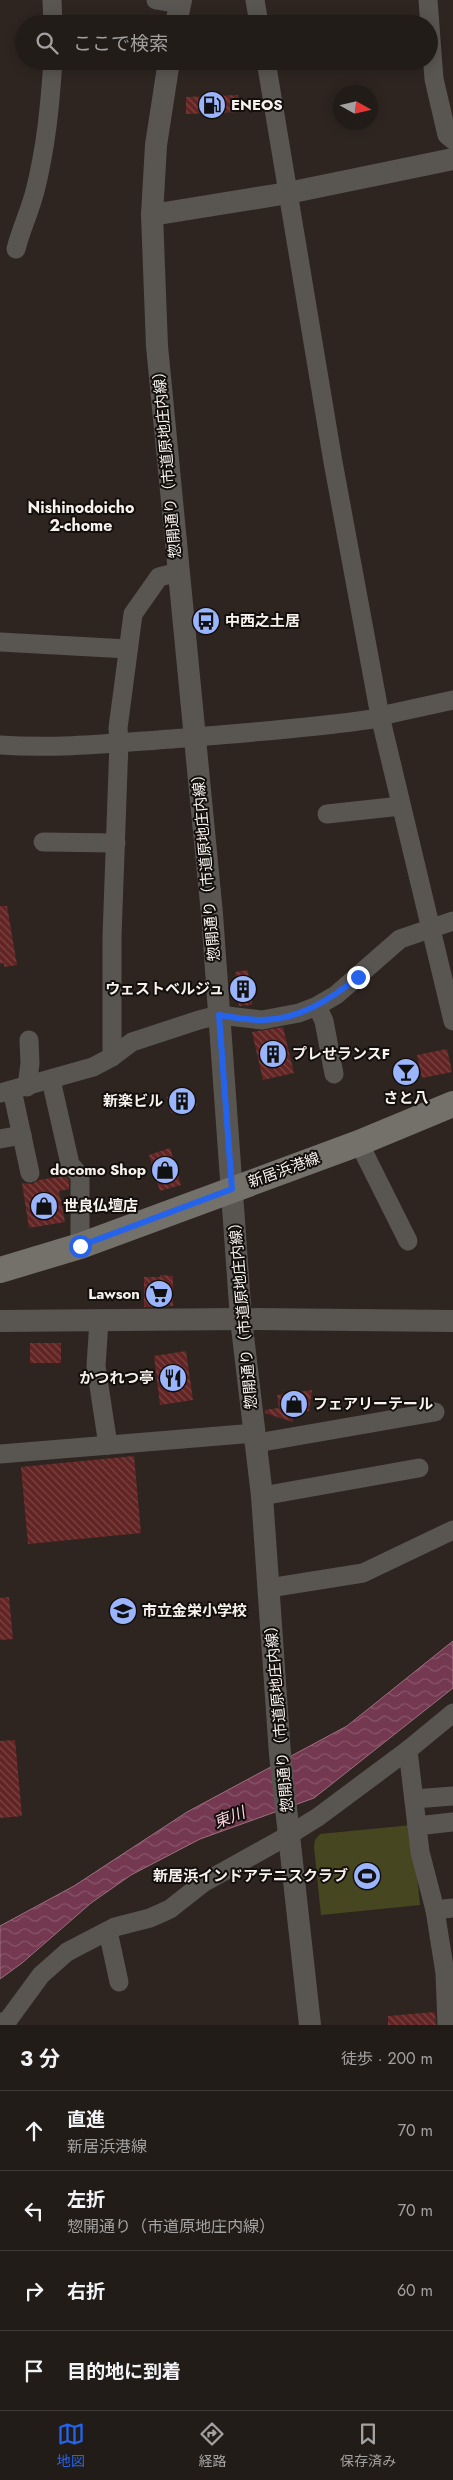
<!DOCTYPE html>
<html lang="ja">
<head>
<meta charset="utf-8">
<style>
  :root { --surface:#221c18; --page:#2e2925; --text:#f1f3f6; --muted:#a2a1a2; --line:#3f3a37; --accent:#2563eb }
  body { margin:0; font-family:Jost,"Noto Sans JP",sans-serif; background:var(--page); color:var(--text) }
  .compass { position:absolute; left:333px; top:85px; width:45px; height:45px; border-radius:50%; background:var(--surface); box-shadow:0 2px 12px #0003; rotate:98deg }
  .stop { position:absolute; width:15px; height:15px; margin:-11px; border:4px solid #2563eb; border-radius:50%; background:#fff }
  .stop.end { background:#2563eb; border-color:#fff; box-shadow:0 1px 5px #0008 }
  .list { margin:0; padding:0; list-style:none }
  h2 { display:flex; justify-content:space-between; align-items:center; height:65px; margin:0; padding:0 20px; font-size:21px }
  h2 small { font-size:16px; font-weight:400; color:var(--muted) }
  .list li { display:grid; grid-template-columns:32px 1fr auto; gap:15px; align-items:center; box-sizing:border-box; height:80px; padding:0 20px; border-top:1px solid var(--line) }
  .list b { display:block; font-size:19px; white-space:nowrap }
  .list p { margin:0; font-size:16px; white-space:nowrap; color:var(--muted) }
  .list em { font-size:16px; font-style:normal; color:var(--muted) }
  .icon { flex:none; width:28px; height:28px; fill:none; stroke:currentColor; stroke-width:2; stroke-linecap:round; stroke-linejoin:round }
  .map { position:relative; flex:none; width:453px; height:2025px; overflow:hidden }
  .search { position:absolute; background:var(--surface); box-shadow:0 2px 12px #0003; left:15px; right:15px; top:15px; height:55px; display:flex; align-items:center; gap:12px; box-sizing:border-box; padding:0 18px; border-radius:28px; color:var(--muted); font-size:19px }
  .sheet { height:385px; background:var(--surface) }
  nav { display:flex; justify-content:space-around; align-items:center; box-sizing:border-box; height:70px; border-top:1px solid var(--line); background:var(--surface); font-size:14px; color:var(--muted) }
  nav a { display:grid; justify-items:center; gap:2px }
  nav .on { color:var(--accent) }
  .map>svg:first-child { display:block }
  .green { fill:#464721 }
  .water { fill:url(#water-waves); stroke:#9c7080 }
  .building { fill:url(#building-back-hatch) }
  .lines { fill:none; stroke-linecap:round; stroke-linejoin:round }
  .minor { stroke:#595652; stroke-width:19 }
  .tertiary { stroke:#595652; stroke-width:22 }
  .secondary { stroke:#74716a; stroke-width:26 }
  .route { stroke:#2563eb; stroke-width:6 }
  .labels { text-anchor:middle; stroke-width:4; stroke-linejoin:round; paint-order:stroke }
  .poi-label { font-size:15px; font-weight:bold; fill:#f8f2ee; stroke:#130f0d; text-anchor:start }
  .street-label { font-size:15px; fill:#f8f2ee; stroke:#130f0d }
  .neighbourhood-label { font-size:16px; font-weight:bold; fill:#f8f2ee; stroke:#130f0d }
  .water-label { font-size:16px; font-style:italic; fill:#fcd4e2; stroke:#130f0d }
</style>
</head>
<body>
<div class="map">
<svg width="453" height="2025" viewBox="0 0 453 2025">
  <defs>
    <pattern id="water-waves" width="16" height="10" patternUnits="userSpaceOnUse" patternTransform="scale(1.25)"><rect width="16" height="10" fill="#743851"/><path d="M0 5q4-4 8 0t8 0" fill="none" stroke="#89556a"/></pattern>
    <pattern id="building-back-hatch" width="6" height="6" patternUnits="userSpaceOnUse" patternTransform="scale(1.25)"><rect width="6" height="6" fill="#632524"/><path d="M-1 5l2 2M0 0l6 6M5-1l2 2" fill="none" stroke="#7a4544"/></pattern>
  </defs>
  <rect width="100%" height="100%" fill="#2e2520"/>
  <polygon class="green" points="412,1825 420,1905 321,1915 314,1847 315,1840 320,1834"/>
  <polygon class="water" points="453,1641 453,1688 314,1798 200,1839 131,1875 91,1903 22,1963 0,1979 0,1926 74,1886 187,1812 347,1726"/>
  <g class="building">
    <polygon points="238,95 239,112 186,114 186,97"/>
    <polygon points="0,906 7,906 17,965 4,967 4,963 0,964"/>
    <polygon points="248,970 252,1005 239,1006 235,972"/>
    <polygon points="283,1027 294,1073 263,1080 252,1032"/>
    <polygon points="447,1049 452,1072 422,1078 417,1055"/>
    <polygon points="193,1090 197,1106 171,1113 167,1097"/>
    <polygon points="170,1148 181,1185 160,1191 149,1155"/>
    <polygon points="65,1176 69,1180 69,1189 59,1191 65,1222 29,1228 22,1183 32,1184 39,1180"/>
    <polygon points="160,1275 173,1276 173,1306 144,1307 144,1277 160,1277"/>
    <rect x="30" y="1343" width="31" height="20"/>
    <polygon points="186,1351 193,1400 160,1405 154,1356"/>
    <polygon points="312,1390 309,1411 292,1414 293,1422 265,1413 265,1410 279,1408 277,1395"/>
    <polygon points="134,1456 141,1533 28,1544 21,1467"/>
    <polygon points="9,1597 13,1639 0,1640 0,1598"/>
    <polygon points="15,1740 22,1816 0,1818 0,1741"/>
    <polygon points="435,2012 436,2025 388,2025 388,2016"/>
  </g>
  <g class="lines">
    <g class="minor">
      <polyline points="52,0 53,24"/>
      <polyline points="156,0 180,4"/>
      <polyline points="255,0 259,24"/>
      <polyline points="428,0 434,79 447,135 453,140"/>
      <polyline points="266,61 333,462 380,716 453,1021"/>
      <path d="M16,249C21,229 30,211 35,191C46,148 50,105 53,61"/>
      <polyline points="0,642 128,649"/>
      <path d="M0,745C57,749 115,743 172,739C239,733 306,729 373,719L380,716L453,700"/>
      <polyline points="327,814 401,806"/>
      <polyline points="43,842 116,843"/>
      <polyline points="317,1006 324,1021 334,1074"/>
      <polyline points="112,1057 112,937 119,742 118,728 133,614 159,577 178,572"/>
      <polyline points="51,1080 70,1164 80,1176 80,1246"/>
      <polyline points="27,1087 30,1063 29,1040"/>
      <polyline points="12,1090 30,1173"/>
      <polyline points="0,1093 93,1067 112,1057 132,1042 199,1020 219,1015 262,1020 299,1013 317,1006 336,995 400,939 453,921"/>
      <polyline points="0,1139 22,1135"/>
      <polyline points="359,1143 408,1241"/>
      <polyline points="99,1321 96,1366 108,1445"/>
      <polyline points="257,1443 435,1412"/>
      <polyline points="0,1454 255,1433"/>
      <polyline points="262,1496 419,1468"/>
      <polyline points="269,1588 363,1573 453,1530"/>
      <polyline points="408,1750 420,1852 435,1910 445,1973 447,2025"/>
      <polyline points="414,1799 453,1796"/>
      <polyline points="417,1826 453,1822"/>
      <polyline points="435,1910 453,1908"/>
      <polyline points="108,1931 119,1982"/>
      <polyline points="0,2023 8,2020 41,1975 67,1952 115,1927 150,1918 170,1909 203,1883 289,1835 318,1817 408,1750 453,1713"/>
    </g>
    <g class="tertiary">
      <polyline points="176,24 181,0"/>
      <polyline points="169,61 156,145 152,215 157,346 212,914 241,1319 262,1496 280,1754 310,2025"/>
      <polyline points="152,215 288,193 453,159"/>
      <polyline points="0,1321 241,1319 453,1321"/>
    </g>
    <polyline class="secondary" points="0,1270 80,1246 359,1143 453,1104"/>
  </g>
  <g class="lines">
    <path class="route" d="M80,1246L232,1189L219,1015C232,1017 247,1020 261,1020C298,1020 330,1000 358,977"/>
  </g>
  <defs>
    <g id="fuel-disc" transform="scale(1.4375)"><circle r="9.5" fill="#9bb5fd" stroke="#130f0d"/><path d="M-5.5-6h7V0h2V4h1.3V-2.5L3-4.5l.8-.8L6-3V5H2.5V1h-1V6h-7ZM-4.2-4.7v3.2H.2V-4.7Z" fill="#111"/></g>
    <g id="bus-disc" transform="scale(1.4375)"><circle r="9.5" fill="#9bb5fd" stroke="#130f0d"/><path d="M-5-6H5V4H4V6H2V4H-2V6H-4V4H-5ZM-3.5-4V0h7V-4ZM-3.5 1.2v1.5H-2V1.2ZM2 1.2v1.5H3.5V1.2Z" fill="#111"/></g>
    <g id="building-disc" transform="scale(1.4375)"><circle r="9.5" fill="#9bb5fd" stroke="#130f0d"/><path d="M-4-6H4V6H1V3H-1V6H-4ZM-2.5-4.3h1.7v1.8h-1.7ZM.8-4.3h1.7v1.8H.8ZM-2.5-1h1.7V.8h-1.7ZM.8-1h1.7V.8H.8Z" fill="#111"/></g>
    <g id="bar-disc" transform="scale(1.4375)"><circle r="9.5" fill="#9bb5fd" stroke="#130f0d"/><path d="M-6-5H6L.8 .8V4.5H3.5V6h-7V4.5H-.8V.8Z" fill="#111"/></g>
    <g id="shop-disc" transform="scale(1.4375)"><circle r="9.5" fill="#9bb5fd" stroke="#130f0d"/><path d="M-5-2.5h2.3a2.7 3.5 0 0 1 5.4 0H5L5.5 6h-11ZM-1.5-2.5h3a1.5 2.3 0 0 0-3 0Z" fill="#111"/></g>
    <g id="supermarket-disc" transform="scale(1.4375)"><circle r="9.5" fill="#9bb5fd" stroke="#130f0d"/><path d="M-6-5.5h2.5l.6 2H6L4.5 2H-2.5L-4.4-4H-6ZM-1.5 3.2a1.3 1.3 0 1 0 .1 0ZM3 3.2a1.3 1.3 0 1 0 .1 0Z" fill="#111"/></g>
    <g id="restaurant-disc" transform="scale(1.4375)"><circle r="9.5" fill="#9bb5fd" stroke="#130f0d"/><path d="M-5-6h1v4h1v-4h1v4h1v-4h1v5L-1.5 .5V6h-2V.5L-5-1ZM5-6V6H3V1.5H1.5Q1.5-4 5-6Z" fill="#111"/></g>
    <g id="school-disc" transform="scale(1.4375)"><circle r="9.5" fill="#9bb5fd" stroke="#130f0d"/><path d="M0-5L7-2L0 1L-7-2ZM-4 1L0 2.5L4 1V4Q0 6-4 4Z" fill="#111"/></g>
    <g id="stadium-disc" transform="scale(1.4375)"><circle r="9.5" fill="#9bb5fd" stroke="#130f0d"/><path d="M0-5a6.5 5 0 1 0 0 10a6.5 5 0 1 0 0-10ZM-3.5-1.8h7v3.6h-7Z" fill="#111"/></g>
  </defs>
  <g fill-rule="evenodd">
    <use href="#fuel-disc" x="212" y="105"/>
    <use href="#bus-disc" x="206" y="621"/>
    <use href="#building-disc" x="243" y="989"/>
    <use href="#building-disc" x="273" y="1054"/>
    <use href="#bar-disc" x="406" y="1072"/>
    <use href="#building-disc" x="182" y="1101"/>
    <use href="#shop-disc" x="165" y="1170"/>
    <use href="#shop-disc" x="44" y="1206"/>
    <use href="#supermarket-disc" x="159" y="1294"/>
    <use href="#restaurant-disc" x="173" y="1378"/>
    <use href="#shop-disc" x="294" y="1404"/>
    <use href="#school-disc" x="123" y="1611"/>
    <use href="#stadium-disc" x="367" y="1876"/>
  </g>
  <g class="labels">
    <g class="poi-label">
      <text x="231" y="110">ENEOS</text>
      <text x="225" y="626">中西之土居</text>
      <text x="224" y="994" text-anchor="end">ウェストベルジュ</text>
      <text x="292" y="1059">プレせランスF</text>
      <text x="406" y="1103" text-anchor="middle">さと八</text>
      <text x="163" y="1106" text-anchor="end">新楽ビル</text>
      <text x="146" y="1175" text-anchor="end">docomo Shop</text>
      <text x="63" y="1211">世良仏壇店</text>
      <text x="140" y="1299" text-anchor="end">Lawson</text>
      <text x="154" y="1383" text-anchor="end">かつれつ亭</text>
      <text x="313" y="1409">フェアリーテール</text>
      <text x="142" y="1616">市立金栄小学校</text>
      <text x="348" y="1881" text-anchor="end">新居浜インドアテニスクラブ</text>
    </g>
    <g class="street-label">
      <text transform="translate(167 461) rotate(-95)" y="5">惣開通り（市道原地庄内線）</text>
      <text transform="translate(206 864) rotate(-95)" y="5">惣開通り（市道原地庄内線）</text>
      <text transform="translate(284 1170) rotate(-20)" y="5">新居浜港線</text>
      <text transform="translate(243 1312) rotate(-95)" y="5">惣開通り（市道原地庄内線）</text>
      <text transform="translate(279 1715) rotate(-95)" y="5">惣開通り（市道原地庄内線）</text>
    </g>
    <g class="neighbourhood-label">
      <text x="81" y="513">Nishinodoicho<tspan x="81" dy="18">2-chome</tspan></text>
    </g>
    <g class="water-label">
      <text transform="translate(229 1817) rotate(-21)" y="6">東川</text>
    </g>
  </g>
</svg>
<svg class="compass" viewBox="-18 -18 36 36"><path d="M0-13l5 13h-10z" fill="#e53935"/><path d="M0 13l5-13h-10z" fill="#a2a1a2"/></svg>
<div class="stop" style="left:80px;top:1246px"></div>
<div class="stop end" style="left:358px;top:977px"></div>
<div class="search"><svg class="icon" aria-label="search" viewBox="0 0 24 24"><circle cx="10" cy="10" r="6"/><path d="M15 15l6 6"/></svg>ここで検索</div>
</div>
<section class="sheet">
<h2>3 分<small>徒歩 · 200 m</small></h2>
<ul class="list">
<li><svg class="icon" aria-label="ahead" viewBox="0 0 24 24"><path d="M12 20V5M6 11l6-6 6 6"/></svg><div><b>直進</b><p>新居浜港線</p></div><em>70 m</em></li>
<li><svg class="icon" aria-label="left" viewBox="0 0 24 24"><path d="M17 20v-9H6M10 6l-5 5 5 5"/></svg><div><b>左折</b><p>惣開通り（市道原地庄内線）</p></div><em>70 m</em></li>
<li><svg class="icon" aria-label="right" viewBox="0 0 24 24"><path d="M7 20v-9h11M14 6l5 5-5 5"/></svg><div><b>右折</b></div><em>60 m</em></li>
<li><svg class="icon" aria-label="arrive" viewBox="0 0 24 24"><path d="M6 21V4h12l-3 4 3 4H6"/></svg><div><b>目的地に到着</b></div></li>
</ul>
</section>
<nav>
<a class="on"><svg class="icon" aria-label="map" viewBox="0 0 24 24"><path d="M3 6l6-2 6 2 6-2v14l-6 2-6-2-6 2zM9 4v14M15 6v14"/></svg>地図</a>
<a><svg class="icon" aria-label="directions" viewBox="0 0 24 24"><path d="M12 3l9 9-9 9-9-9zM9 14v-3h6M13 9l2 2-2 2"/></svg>経路</a>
<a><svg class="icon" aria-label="saved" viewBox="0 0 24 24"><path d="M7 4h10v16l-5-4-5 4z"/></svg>保存済み</a>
</nav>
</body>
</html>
